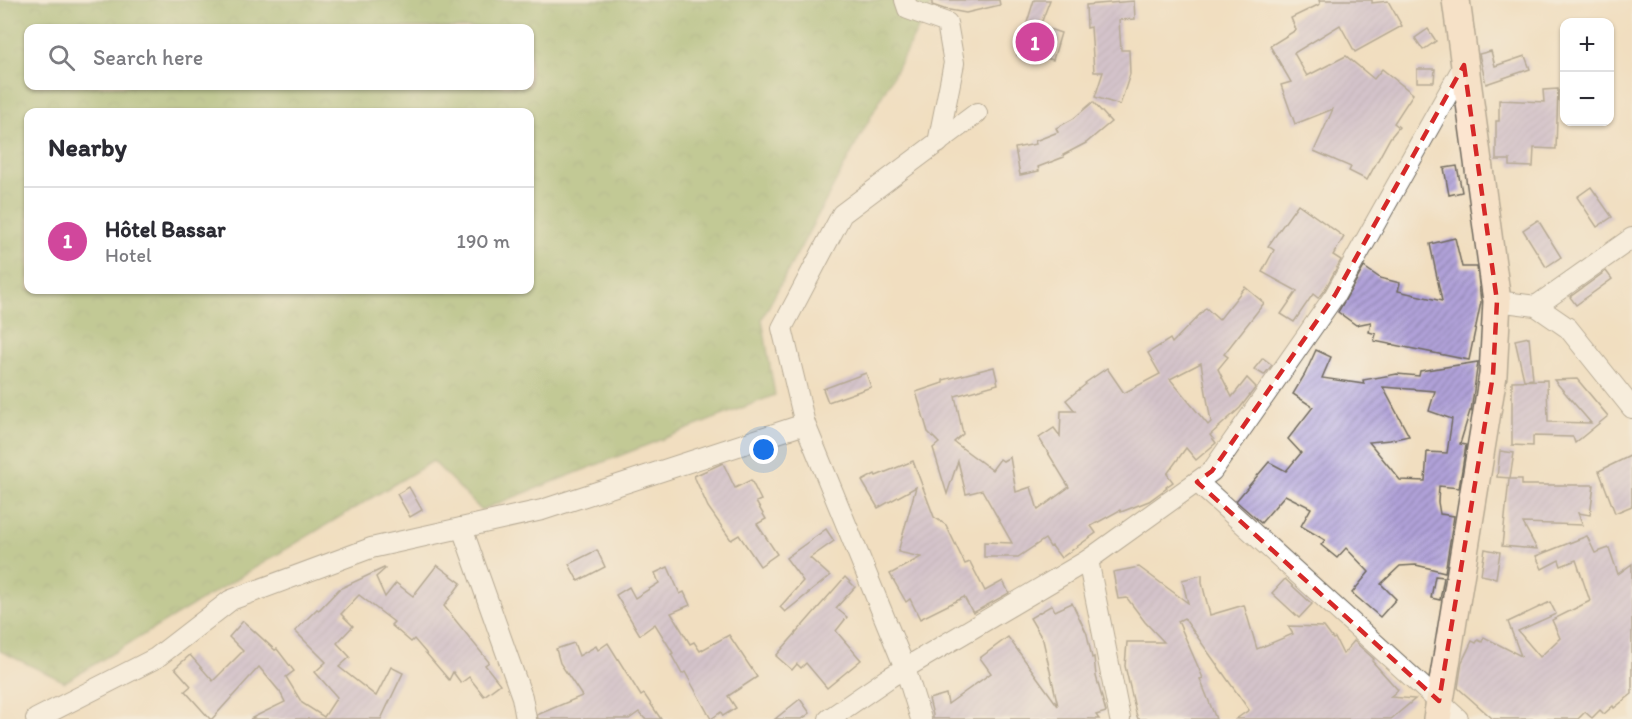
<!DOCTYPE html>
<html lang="en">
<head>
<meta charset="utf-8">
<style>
  :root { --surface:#fff; --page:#f2f2f3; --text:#2b2b33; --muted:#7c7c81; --line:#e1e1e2; --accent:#2563eb }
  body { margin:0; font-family:Itim,sans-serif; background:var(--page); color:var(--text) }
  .controls { position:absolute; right:18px; top:18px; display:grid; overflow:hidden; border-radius:12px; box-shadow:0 2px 4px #0004 }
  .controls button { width:54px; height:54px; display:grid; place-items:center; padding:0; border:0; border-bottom:2px solid var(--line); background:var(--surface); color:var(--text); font:30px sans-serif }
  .you { position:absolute; left:764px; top:450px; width:21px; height:21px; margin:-15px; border:4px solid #fff; border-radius:50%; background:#1a73e8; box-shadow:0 0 0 9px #1a73e833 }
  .badge { display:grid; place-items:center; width:39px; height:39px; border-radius:50%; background:var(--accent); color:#fff; font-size:20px; font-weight:700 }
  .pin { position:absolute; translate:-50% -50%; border:3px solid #fff; box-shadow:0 2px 6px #0006 }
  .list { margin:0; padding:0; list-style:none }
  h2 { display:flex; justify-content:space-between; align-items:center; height:78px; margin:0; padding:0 24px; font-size:26px }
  h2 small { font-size:20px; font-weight:400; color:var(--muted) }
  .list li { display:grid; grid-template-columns:39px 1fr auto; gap:18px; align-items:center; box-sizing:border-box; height:108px; padding:0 24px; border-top:2px solid var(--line) }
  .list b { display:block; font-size:22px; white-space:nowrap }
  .list p { margin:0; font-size:20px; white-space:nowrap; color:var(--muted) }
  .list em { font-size:20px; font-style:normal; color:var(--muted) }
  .icon { flex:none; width:33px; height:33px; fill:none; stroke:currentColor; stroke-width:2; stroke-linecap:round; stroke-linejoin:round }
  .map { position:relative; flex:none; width:1632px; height:719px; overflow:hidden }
  .search { position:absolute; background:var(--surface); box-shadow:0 2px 4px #0004; left:24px; top:24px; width:510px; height:66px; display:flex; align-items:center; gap:15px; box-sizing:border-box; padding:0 21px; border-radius:12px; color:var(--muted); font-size:22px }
  .panel { position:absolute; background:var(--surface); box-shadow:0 2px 4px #0004; left:24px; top:108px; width:510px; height:186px; border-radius:12px }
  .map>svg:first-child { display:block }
  .forest { fill:url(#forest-crowns); stroke:#5a6d48; stroke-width:1.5; fill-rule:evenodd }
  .building { fill:url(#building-hatch); fill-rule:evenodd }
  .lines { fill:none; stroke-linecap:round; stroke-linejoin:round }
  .street-casing { stroke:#706a5f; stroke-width:22 }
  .secondary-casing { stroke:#706a5f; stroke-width:30 }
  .street { stroke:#fff; stroke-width:20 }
  .secondary { stroke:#fce5d0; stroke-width:27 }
  .marked { fill:none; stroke:#d62828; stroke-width:4.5; stroke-dasharray:12 8; stroke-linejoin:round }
</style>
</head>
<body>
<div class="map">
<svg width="1632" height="719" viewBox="0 0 1632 719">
  <defs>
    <pattern id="forest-crowns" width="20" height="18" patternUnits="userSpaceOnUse" patternTransform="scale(1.5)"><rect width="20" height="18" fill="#8aaf64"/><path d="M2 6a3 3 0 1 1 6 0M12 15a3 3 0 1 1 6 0" fill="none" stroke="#718f53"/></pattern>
    <pattern id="building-hatch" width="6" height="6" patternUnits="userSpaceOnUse" patternTransform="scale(1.5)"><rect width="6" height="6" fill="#b1a2d9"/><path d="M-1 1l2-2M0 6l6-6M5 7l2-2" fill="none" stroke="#9084b0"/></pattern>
  </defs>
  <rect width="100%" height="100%" fill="#f6f6f2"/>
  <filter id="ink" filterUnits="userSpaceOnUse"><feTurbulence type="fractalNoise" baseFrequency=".0167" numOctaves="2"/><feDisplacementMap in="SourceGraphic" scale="12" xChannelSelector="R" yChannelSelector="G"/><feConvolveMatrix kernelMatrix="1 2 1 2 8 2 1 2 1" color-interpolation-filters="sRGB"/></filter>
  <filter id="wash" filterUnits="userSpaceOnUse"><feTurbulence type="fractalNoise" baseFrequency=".008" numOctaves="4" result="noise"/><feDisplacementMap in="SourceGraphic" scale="24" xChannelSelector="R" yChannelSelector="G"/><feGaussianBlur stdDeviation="1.35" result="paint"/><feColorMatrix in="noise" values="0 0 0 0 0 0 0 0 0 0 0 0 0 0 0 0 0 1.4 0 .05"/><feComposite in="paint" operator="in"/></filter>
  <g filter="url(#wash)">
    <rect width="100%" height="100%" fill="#f1dec0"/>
    <path class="forest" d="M0,0H931V5L762,319L775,395L481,510L433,461L65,682L0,651ZM28,28H530V86H28ZM28,112H530V290H28Z"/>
    <g id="blocks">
      <g class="building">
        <polygon points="932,0 999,0 1000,5 966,13 944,9 932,5"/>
        <polygon points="1034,0 1050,0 1040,26 1061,33 1053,60 1029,53 1027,59 1017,55"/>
        <polygon points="1319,0 1372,0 1372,3 1388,1 1402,26 1355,52 1340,25 1294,53 1307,76 1346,56 1374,79 1382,69 1413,94 1394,123 1399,127 1390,138 1367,180 1349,171 1351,167 1314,151 1333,109 1295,124 1281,85 1291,82 1270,46 1296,30 1291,18 1320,4"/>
        <polygon points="1134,1 1135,19 1119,20 1121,50 1129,50 1130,74 1120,105 1095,97 1103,72 1094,72 1091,27 1087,28 1086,5"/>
        <polygon points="1428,29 1436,41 1423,50 1415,38"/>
        <polygon points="1491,51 1495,66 1525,56 1530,69 1486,84 1479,54"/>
        <polygon points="1417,69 1435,69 1434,82 1417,82"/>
        <polygon points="1558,89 1556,149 1534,148 1533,167 1510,166 1510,160 1496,160 1496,121 1499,121 1499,100 1544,102 1543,90"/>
        <polygon points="1093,102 1111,122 1086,143 1063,155 1064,157 1038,167 1039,171 1020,175 1015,148 1036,144 1035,141 1058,132 1056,128 1073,119"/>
        <polygon points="1457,166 1462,192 1449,195 1444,168"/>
        <polygon points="1591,187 1612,217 1597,227 1577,197"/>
        <polygon points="1298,204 1344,237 1333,255 1341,260 1325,289 1318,298 1313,294 1294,322 1281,314 1297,291 1262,272 1274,250 1268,246"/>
        <polygon points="1538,220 1561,257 1546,267 1523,230"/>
        <polygon points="1455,238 1462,267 1477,267 1481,302 1469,360 1374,341 1376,334 1369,332 1371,322 1356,325 1338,312 1364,267 1380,278 1400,283 1398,291 1442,301 1430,244"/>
        <polygon points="1606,271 1612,279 1576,305 1570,297"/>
        <path d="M1245,287L1264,303L1224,354L1228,357L1218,369L1232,397L1247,378L1256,387L1240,408L1210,435L1216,443L1196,460L1186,448L1167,474L1173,482L1166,487L1167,488L1149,501L1121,512L1120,510L1091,526L1096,533L1061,558L1052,546L1050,547L1045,539L1018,557H984V542L1012,543L982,490L966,494L958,461L947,494L933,448L939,443L928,432L916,392L943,383V380L994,367L998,384L955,396L963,434L954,442L992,470L1000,459L1003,461L1010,457L1016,492L1031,487L1038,510L1069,487L1039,438L1054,428L1060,436L1061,411H1075L1066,400L1086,384L1085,383L1107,368L1124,393L1160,374L1148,353L1170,339L1172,343L1206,308L1219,320ZM1201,363L1211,422L1208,425L1170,379Z"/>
        <polygon points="1529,337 1533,379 1524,380 1515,340"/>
        <path d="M1316,350L1331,357L1322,378L1364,384L1363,380L1397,374L1419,376L1420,371L1478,362L1471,411H1470L1460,444L1466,445L1459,488L1439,486L1438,502L1440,514L1454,516L1445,572L1416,565L1400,566L1381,584L1396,599L1380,617L1352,593L1369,572L1346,548L1337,558L1321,545L1325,540L1301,526L1311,508L1285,495L1261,523L1236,501L1269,462L1286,471L1301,453L1288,439L1313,407L1293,394L1305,374ZM1383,387L1435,391L1429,411L1452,419L1447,453L1427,452L1425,481L1400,480L1369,442L1390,440L1409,436Z"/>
        <polygon points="1263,358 1272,365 1264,375 1254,369"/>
        <polygon points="866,373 871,387 828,402 823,389"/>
        <polygon points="1577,379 1608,416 1575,443 1573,437 1533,436 1533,446 1512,445 1512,381 1547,380 1548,422 1591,423 1554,380"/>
        <polygon points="1500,451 1514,453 1510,478 1497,477"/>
        <polygon points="1632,455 1632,506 1615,513 1599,471"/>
        <polygon points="913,461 934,517 946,525 965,564 970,562 985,591 1003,581 1009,593 973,613 964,597 920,619 910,599 906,602 890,574 921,557 898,552 916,487 878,508 862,481 875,474 876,476"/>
        <polygon points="723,463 735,488 751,480 761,500 756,502 766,519 757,524 777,554 760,566 739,535 731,540 708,507 694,476"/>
        <polygon points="1509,479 1522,479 1522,485 1594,485 1590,515 1578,513 1583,525 1523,523 1537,549 1502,546"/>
        <polygon points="409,487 422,510 410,517 397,494"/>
        <polygon points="826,529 834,541 810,558 830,576 785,612 780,607 803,581 786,558"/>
        <polygon points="1587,536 1595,553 1609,548 1618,574 1632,564 1632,694 1614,708 1613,706 1604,714 1600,710 1592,718 1585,712 1578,719 1493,719 1458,688 1462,662 1472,641 1476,643 1478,640 1482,642 1484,637 1521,656 1508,622 1550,602 1556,614 1518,631 1540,657 1560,638 1552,620 1590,601 1576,560 1561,566 1559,560 1542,569 1536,556"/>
        <polygon points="1485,549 1500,552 1496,578 1481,575"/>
        <polygon points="597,550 605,567 578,581 569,564"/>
        <polygon points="437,565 461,583 444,606 489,662 485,665 500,684 484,696 469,677 461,683 453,672 449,680 414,639 411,642 391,625 394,622 359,595 341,614 353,626 337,643 350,657 339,667 376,696 391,667 403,673 381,719 250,719 285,702 280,692 259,667 212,719 210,719 185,691 191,686 175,668 190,655 213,681 243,651 229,637 243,621 275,650 277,649 294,671 286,677 302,703 324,717 337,697 315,672 326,662 295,631 317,609 319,610 339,589 384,568 385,569 376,577 385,597 396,583 413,596"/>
        <polygon points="668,567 680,594 684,592 690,605 671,613 690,644 694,642 700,651 729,635 757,677 728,696 736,708 723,716 721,712 711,719 685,672 682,674 671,654 673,653 655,624 640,635 616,595 629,587 635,598 659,583 655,573"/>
        <polygon points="1139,567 1188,603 1182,580 1202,575 1202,583 1210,615 1244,605 1257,649 1293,634 1288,626 1324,627 1333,639 1335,638 1343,654 1354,641 1374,659 1372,661 1398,690 1390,697 1415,699 1391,719 1236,719 1249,710 1184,618 1178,621 1203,678 1200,679 1216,719 1138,719 1136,713 1125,666 1127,642 1164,642 1145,622 1127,598 1118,599 1113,572"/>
        <polygon points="1435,576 1444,577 1440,600 1431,598"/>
        <polygon points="845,577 855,587 836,608 847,617 836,631 861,660 827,688 806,663 801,668 797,664 792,670 776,656"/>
        <polygon points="1285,579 1312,604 1299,618 1272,593"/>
        <polygon points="1072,603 1087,634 1092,658 1094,657 1096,676 1106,712 1096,715 1099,719 933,719 933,715 929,699 946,694 948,704 991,673 980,658 1008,637 1058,706 1043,640 1030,618 1052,605 1055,611"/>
        <polygon points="574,643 579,656 596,646 598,650 608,643 641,696 644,694 661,719 645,719 639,712 629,719 538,719 537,715 582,696 560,663 556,649"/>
        <polygon points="800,699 810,713 802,719 775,719"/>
      </g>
    </g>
  </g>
  <g filter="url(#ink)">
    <use href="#blocks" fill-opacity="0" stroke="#706a5f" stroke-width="1.5"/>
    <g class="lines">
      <g class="street-casing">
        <g id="street">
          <polyline points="905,0 908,9 947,23 954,63 938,143"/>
          <polyline points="1497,301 1536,306 1568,328 1632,408"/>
          <polyline points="1536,306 1632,238"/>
          <polyline points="1197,482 1458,719"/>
          <polyline points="462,528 522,697 526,719"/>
          <polyline points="1088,560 1120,719"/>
          <polyline points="36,719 156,658 231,600 371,548 542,510 805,424"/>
          <polyline points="829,719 890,677 1088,560 1212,471 1335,295 1464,65"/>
          <polyline points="921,719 905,668 805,424 782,328 842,214 977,113"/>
        </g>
      </g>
      <g class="secondary-casing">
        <polyline id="secondary" points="1437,719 1493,375 1497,301 1456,0"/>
      </g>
      <use href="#street" class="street"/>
      <use href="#secondary" class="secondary"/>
    </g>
  </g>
  <path d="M0 0H1632V719H0ZM1464,65L1497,301L1493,375L1439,701L1197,482L1212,471L1335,295Z" fill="#f1dec0" fill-opacity=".55" fill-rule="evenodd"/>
  <path class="marked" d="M1464,65L1497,301L1493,375L1439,701L1197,482L1212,471L1335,295Z"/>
</svg>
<div class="controls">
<button>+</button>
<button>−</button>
</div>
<div class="you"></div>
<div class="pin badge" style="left:1035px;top:42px;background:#d1479c">1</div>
<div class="search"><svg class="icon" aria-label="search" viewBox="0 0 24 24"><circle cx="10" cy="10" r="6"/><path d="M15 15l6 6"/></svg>Search here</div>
<section class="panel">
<h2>Nearby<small></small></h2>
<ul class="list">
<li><span class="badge" style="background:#d1479c">1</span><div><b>Hôtel Bassar</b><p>Hotel</p></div><em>190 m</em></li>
</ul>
</section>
</div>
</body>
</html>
